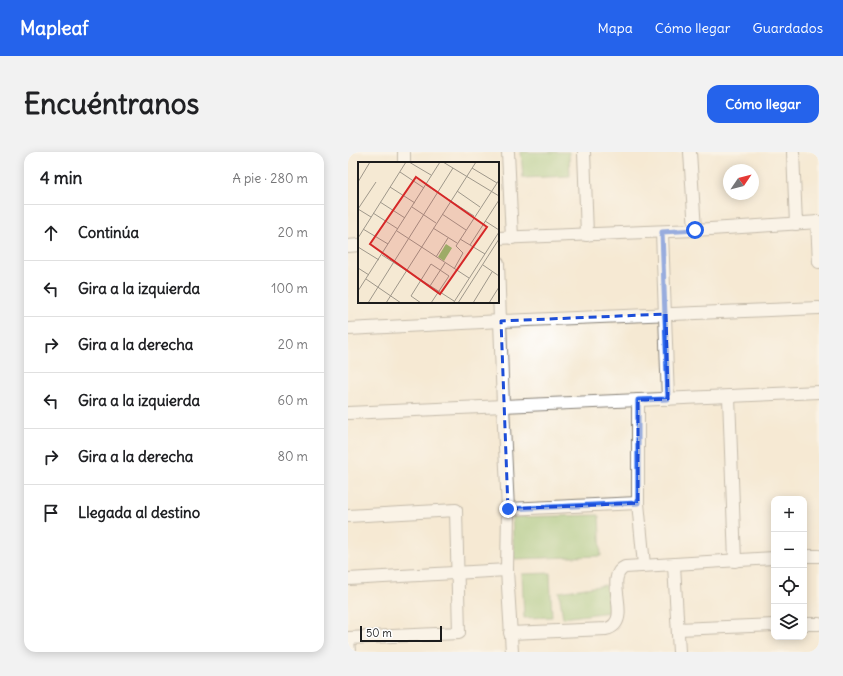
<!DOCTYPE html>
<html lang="es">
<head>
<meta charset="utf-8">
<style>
  :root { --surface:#fff; --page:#f2f2f2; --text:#202124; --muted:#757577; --line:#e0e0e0; --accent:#2563eb }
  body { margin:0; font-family:Delius,sans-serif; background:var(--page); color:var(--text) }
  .controls { position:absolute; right:12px; bottom:12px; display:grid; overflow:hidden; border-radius:8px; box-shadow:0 2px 10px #0003 }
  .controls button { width:36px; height:36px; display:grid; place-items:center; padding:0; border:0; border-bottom:1px solid var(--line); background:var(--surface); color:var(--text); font:20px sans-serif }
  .compass { position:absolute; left:375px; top:12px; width:36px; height:36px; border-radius:50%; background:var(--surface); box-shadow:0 2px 10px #0003; rotate:55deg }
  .scale { position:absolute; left:12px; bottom:10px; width:82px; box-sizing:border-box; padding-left:4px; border:2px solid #1c1c1c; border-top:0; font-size:11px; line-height:14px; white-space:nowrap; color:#1c1c1c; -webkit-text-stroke:3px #fff; paint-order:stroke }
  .stop { position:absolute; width:12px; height:12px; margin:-9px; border:3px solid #2563eb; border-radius:50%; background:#fff }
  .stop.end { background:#2563eb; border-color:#fff; box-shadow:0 1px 4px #0008 }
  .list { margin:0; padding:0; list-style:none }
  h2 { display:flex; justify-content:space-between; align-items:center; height:52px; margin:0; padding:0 16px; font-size:17px }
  h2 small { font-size:13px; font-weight:400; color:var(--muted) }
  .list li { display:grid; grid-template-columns:26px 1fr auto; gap:12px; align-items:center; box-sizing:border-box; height:56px; padding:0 16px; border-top:1px solid var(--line) }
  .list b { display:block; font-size:15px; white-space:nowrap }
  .list em { font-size:13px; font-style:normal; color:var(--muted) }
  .icon { flex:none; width:22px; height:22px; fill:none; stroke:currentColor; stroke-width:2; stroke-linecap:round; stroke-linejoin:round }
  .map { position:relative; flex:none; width:471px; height:500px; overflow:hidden; border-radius:12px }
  header { display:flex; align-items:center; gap:24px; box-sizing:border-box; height:56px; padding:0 20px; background:var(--accent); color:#fff }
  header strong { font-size:19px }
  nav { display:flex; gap:22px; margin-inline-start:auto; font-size:14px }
  .intro { display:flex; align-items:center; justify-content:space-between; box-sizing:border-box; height:96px; padding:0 24px }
  h1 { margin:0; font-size:28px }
  .button { padding:10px 18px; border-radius:12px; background:var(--accent); color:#fff; font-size:14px; font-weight:700 }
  main { display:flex; gap:24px; padding:0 24px }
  aside { flex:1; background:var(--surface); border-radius:12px; box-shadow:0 2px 10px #0003 }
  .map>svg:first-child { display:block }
  .green { fill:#93c272; stroke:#586f47 }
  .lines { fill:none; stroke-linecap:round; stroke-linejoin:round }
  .street-casing { stroke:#888278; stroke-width:14 }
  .street { stroke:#fff; stroke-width:12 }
  .route { stroke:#2563eb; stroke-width:5 }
  .marked { fill:none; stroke:#1d4ed8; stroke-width:3; stroke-dasharray:8 5; stroke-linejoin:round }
  .inset-road { fill:none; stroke:#9e978a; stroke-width:1 }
  .view { fill:#d62828; fill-opacity:0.15; stroke:#d62828; stroke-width:2 }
  .inset-edge { fill:none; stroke:#1c1c1c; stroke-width:2 }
</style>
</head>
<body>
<header>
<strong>Mapleaf</strong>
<nav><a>Mapa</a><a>Cómo llegar</a><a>Guardados</a></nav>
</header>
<div class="intro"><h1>Encuéntranos</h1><a class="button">Cómo llegar</a></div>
<main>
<aside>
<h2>4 min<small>A pie · 280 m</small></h2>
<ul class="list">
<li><svg class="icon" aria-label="ahead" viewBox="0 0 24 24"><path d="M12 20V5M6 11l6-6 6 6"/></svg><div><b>Continúa</b></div><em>20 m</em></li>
<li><svg class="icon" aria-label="left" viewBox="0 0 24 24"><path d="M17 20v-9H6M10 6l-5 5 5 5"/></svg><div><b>Gira a la izquierda</b></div><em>100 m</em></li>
<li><svg class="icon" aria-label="right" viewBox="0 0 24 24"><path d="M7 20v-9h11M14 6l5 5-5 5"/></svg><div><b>Gira a la derecha</b></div><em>20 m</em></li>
<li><svg class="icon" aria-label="left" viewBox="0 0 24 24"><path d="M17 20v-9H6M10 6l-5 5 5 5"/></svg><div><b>Gira a la izquierda</b></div><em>60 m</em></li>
<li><svg class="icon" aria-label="right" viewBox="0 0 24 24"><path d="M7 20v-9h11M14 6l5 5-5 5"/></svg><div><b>Gira a la derecha</b></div><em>80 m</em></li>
<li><svg class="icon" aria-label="arrive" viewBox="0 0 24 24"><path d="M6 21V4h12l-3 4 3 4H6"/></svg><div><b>Llegada al destino</b></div></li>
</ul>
</aside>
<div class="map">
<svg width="471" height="500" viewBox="0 0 471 500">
  <rect width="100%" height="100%" fill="#fff"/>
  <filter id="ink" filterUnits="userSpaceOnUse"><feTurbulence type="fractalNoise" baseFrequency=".025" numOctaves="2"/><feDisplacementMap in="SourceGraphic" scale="8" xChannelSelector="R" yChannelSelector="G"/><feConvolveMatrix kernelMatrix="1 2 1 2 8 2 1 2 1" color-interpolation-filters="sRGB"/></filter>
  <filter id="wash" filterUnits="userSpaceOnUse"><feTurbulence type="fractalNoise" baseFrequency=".012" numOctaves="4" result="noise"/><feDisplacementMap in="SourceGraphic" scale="16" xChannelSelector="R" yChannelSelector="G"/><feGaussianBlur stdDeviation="0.9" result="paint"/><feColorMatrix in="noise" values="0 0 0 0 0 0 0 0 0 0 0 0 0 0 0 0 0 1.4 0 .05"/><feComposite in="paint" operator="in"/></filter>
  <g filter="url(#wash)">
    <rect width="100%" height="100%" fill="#f5e9d3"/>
    <g class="green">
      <polygon points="173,0 221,0 222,24 175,26"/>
      <polygon points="251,363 253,404 166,407 164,365"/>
      <polygon points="202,421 204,465 176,466 174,422"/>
      <polygon points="258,433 262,460 215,466 211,440"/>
    </g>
  </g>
  <g filter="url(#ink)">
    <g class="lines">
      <g class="street-casing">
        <g id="street">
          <polyline points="56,0 56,11"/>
          <polyline points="160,0 164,86"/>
          <polyline points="236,0 239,83"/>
          <polyline points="342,0 347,78"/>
          <polyline points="445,0 448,72"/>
          <polyline points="469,70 471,110"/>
          <polyline points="314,80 320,247"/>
          <polyline points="150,86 347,78 471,70"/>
          <polyline points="0,94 11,93"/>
          <polyline points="150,111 155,254 160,357 159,418 164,500"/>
          <polyline points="0,177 153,169 471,156"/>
          <polyline points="381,245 387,409"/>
          <polyline points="290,248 290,351 296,413"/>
          <polyline points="0,261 471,240"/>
          <polyline points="160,357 290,351"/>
          <polyline points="0,364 108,358 111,481 0,486"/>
          <polyline points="456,404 471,404"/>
          <polyline points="326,413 331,500"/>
          <polyline points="0,427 159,418"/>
          <polyline points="456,472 471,472"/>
          <polyline points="330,477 426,473"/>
          <path d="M162,481L258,477C287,470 254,425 277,415L426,406"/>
          <polyline points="0,487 1,500"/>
        </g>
      </g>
      <use href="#street" class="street"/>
    </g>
  </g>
  <g class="lines" filter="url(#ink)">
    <polyline class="route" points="160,357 290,351 290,248 320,247 314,80 347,78"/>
  </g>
  <path d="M0 0H471V500H0ZM318,162L320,247L290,248V351L160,357L153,169Z" fill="#f5e9d3" fill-opacity=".55" fill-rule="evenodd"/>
  <path class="marked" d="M318,162L320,247L290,248V351L160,357L153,169Z"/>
  <g transform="translate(10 10)">
    <rect width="141" height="141" fill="#f5e9d3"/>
    <path d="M88,82L94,86L86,99L80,95Z" fill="#93c272"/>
    <path class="inset-road" d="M51,0L73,13M85,0L141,34M114,6L139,21M42,10L66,26M0,20L12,0M68,23L116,54M32,25L57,41M99,29L122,45M22,40L47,56M54,45L78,61M0,47L18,20M0,47L13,55M15,51L40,67M84,52L108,68M127,59L141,68M75,66L99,81M5,67L30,82M39,69L111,116M0,76L48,0M102,77L127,92M112,83L141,38M0,85L21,98M24,93L96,139M78,95L90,76M125,103L141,114M0,106L11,113M96,107L105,91L98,84L141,18M8,117L43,141M72,124L87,101M0,129L82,0M96,140L141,70M10,141L95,6M28,141L118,0M63,141L53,134L73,102L91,114L73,141M100,141L141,77M115,141L134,110M131,141L141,125"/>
    <path class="view" d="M58,15L129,65L82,132L12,82Z"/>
    <rect width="141" height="141" class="inset-edge"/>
  </g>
</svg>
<div class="controls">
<button>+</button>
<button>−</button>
<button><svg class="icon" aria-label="locate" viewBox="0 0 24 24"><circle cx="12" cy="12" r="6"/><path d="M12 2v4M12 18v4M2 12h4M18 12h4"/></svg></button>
<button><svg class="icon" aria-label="layers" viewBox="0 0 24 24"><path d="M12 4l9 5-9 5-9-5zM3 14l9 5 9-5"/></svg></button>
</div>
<svg class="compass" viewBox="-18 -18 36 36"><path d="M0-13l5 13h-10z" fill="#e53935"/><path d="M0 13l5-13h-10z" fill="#757577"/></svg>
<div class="scale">50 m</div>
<div class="stop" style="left:347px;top:78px"></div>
<div class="stop end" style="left:160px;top:357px"></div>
</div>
</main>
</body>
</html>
